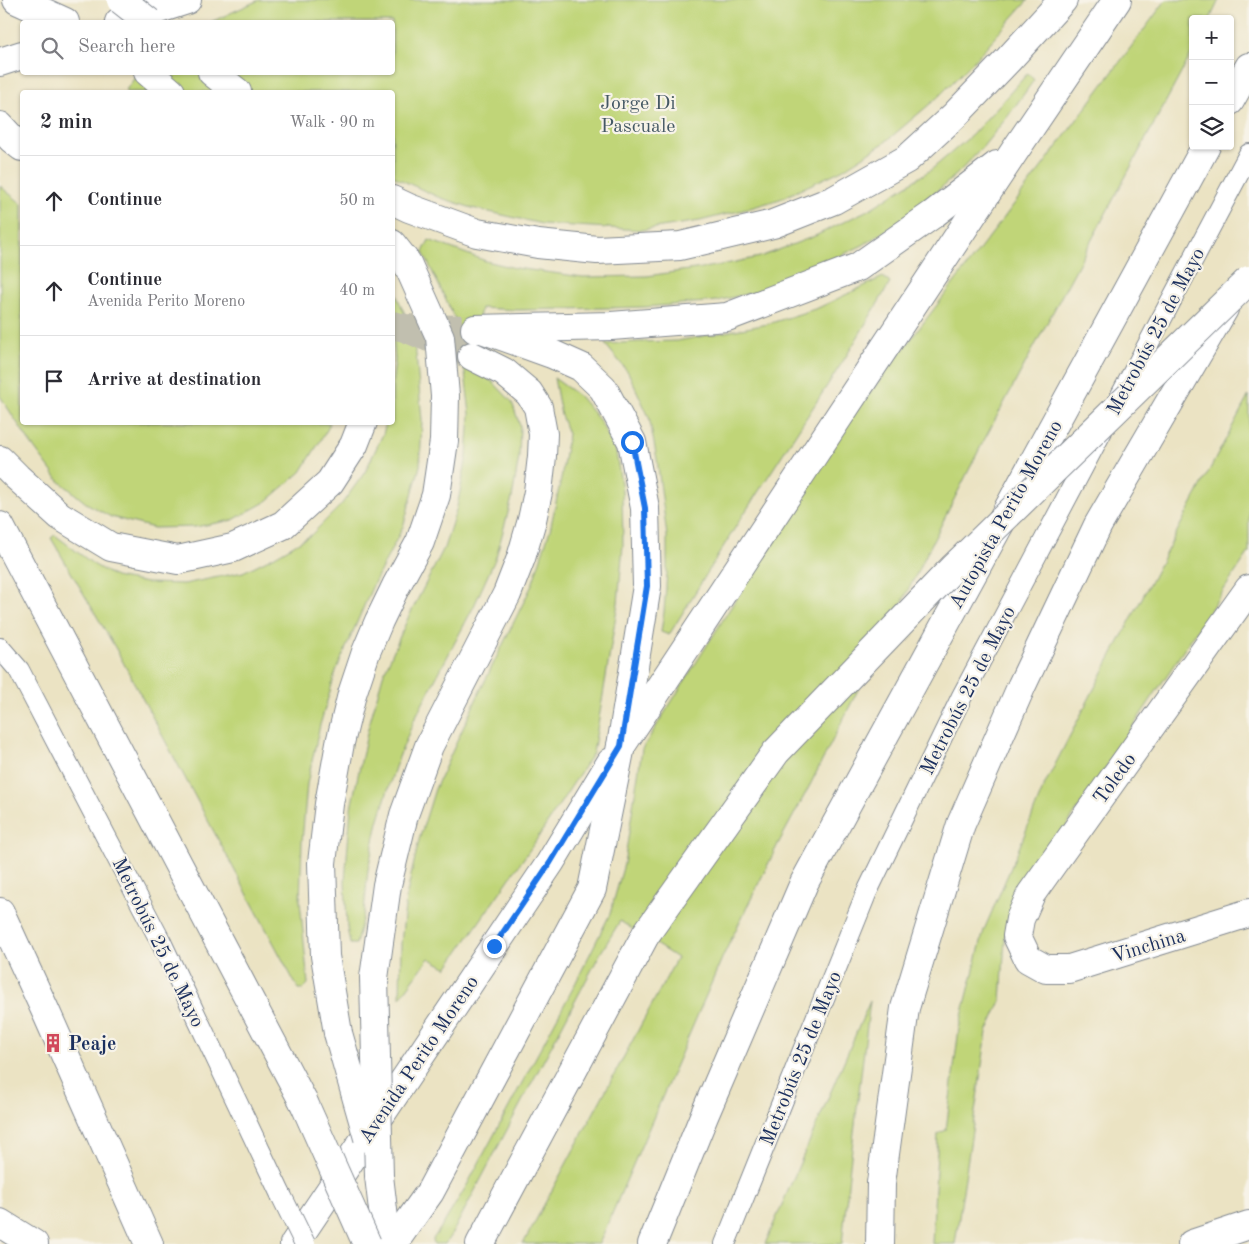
<!DOCTYPE html>
<html lang="en">
<head>
<meta charset="utf-8">
<style>
  :root { --surface:#fff; --page:#f2f2f3; --text:#2b2b33; --muted:#7c7c81; --line:#e1e1e2 }
  body { margin:0; font-family:"Old Standard TT",serif; background:var(--page); color:var(--text) }
  .controls { position:absolute; right:15px; top:15px; display:grid; overflow:hidden; border-radius:5px; box-shadow:0 1px 4px #0004 }
  .controls button { width:45px; height:45px; display:grid; place-items:center; padding:0; border:0; border-bottom:1px solid var(--line); background:var(--surface); color:var(--text); font:25px sans-serif }
  .stop { position:absolute; width:15px; height:15px; margin:-11px; border:4px solid #1a73e8; border-radius:50%; background:#fff }
  .stop.end { background:#1a73e8; border-color:#fff; box-shadow:0 1px 5px #0008 }
  .list { margin:0; padding:0; list-style:none }
  h2 { display:flex; justify-content:space-between; align-items:center; height:65px; margin:0; padding:0 20px; font-size:21px }
  h2 small { font-size:16px; font-weight:400; color:var(--muted) }
  .list li { display:grid; grid-template-columns:32px 1fr auto; gap:15px; align-items:center; box-sizing:border-box; height:90px; padding:0 20px; border-top:1px solid var(--line) }
  .list b { display:block; font-size:19px; white-space:nowrap }
  .list p { margin:0; font-size:16px; white-space:nowrap; color:var(--muted) }
  .list em { font-size:16px; font-style:normal; color:var(--muted) }
  .icon { flex:none; width:28px; height:28px; fill:none; stroke:currentColor; stroke-width:2; stroke-linecap:round; stroke-linejoin:round }
  .map { position:relative; flex:none; width:1249px; height:1244px; overflow:hidden }
  .search { position:absolute; background:var(--surface); box-shadow:0 1px 4px #0004; left:20px; top:20px; width:375px; height:55px; display:flex; align-items:center; gap:12px; box-sizing:border-box; padding:0 18px; border-radius:5px; color:var(--muted); font-size:19px }
  .panel { position:absolute; background:var(--surface); box-shadow:0 1px 4px #0004; left:20px; top:90px; width:375px; height:335px; border-radius:5px }
  .map>svg:first-child { display:block }
  .green { fill:#c0d578; stroke:#6e826b }
  .lines { fill:none; stroke-linecap:round; stroke-linejoin:round }
  .tertiary-tunnel { stroke:#c1bfaf; stroke-width:28; stroke-dasharray:28 14; stroke-linecap:butt }
  .motorway-tunnel { stroke:#c1bfaf; stroke-width:28; stroke-dasharray:28 14; stroke-linecap:butt }
  .service-casing { stroke:#838990; stroke-width:22 }
  .minor-casing { stroke:#838990; stroke-width:30 }
  .tertiary-casing { stroke:#838990; stroke-width:30 }
  .secondary-casing { stroke:#838990; stroke-width:30 }
  .motorway-casing { stroke:#838990; stroke-width:30 }
  .service { stroke:#fff; stroke-width:20 }
  .minor { stroke:#fff; stroke-width:28 }
  .tertiary { stroke:#fff; stroke-width:28 }
  .secondary { stroke:#fff; stroke-width:28 }
  .motorway { stroke:#fff; stroke-width:28 }
  .service-bridge-casing { stroke:#838990; stroke-width:22; stroke-linecap:butt }
  .motorway-bridge-casing { stroke:#838990; stroke-width:30; stroke-linecap:butt }
  .service-bridge { stroke:#fff; stroke-width:20 }
  .motorway-bridge { stroke:#fff; stroke-width:28 }
  .route { stroke:#1a73e8; stroke-width:6 }
  .labels { text-anchor:middle; stroke-width:4.5; stroke-linejoin:round; paint-order:stroke }
  .park-label { font-size:20px; fill:#445864; stroke:#f7f3e8 }
  .street-label { font-size:20px; fill:#1b2f5e; stroke:#f7f3e8 }
  .poi-label { font-size:20px; font-weight:bold; fill:#1b2f5e; stroke:#f7f3e8; text-anchor:start }
</style>
</head>
<body>
<div class="map">
<svg width="1249" height="1244" viewBox="0 0 1249 1244">
  <rect width="100%" height="100%" fill="#f7f3e8"/>
  <filter id="ink" filterUnits="userSpaceOnUse"><feTurbulence type="fractalNoise" baseFrequency=".02" numOctaves="2"/><feDisplacementMap in="SourceGraphic" scale="10" xChannelSelector="R" yChannelSelector="G"/><feConvolveMatrix kernelMatrix="1 2 1 2 8 2 1 2 1" color-interpolation-filters="sRGB"/></filter>
  <filter id="wash" filterUnits="userSpaceOnUse"><feTurbulence type="fractalNoise" baseFrequency=".0096" numOctaves="4" result="noise"/><feDisplacementMap in="SourceGraphic" scale="20" xChannelSelector="R" yChannelSelector="G"/><feGaussianBlur stdDeviation="1.12" result="paint"/><feColorMatrix in="noise" values="0 0 0 0 0 0 0 0 0 0 0 0 0 0 0 0 0 1.4 0 .05"/><feComposite in="paint" operator="in"/></filter>
  <g filter="url(#wash)">
    <rect width="100%" height="100%" fill="#ebe3c3"/>
    <g class="green">
      <polygon points="259,0 1028,0 972,63 937,98 884,143 842,170 780,199 747,209 700,221 642,230 542,224 472,208 438,197 397,178 393,175 392,92 126,92 126,90 138,73 392,72 392,22 211,22"/>
      <polygon points="1166,0 1219,0 1210,19 1193,19 1193,51 981,446 810,785 777,846 723,956 599,1244 523,1244 677,958 620,921 600,954 454,1230 445,1244 434,1244 433,1239 444,1223 467,1185 572,990 610,914 624,864 642,749 845,425 1000,223"/>
      <polygon points="1028,73 1034,80 1008,116 981,149 957,174 906,218 863,245 808,271 755,292 717,301 646,307 518,310 481,308 470,369 492,381 512,402 520,426 519,457 512,498 496,557 474,606 414,720 395,767 378,822 368,870 364,912 356,944 350,944 347,927 345,881 351,808 368,729 383,675 408,618 444,548 457,507 467,456 470,414 465,373 455,319 423,252 429,240 486,261 515,268 583,277 647,276 716,266 760,257 815,236 870,209 932,169 972,135"/>
      <polygon points="0,186 22,204 22,422 330,423 327,430 301,472 267,501 233,520 195,527 154,528 111,517 86,503 58,480 29,441 0,396"/>
      <polygon points="883,277 890,283 847,355 738,523 669,635 661,632 664,612 667,572 667,536 657,459 649,417 628,372 605,344 637,342 677,341 768,324 818,308"/>
      <polygon points="393,287 404,312 416,354 422,420 420,466 403,527 373,585 336,671 320,725 307,784 302,842 300,901 308,984 303,989 299,989 295,983 116,649 51,538 55,535 93,564 115,577 147,583 184,584 243,572 275,556 311,535 341,505 365,472 383,434 386,423 392,422 392,384 395,360 392,327"/>
      <polygon points="554,378 579,396 600,421 616,452 622,490 623,545 618,603 602,701 593,753 533,845 447,968 429,958 400,998 401,943 406,898 419,840 435,789 481,689 532,585 550,530 561,479 568,434 561,415"/>
      <polygon points="1249,395 1249,552 1024,890 1006,924 1001,1001 987,1032 955,1244 932,1244 938,1134 946,1130 959,1028 984,930 1015,858 1045,784 1093,691"/>
      <polygon points="870,1001 850,1165 842,1244 765,1244"/>
    </g>
  </g>
  <g filter="url(#ink)">
    <g class="lines">
      <polyline class="tertiary-tunnel" points="392,325 405,328 475,329"/>
      <polyline class="motorway-tunnel" points="405,328 472,356"/>
      <g class="service-casing">
        <g id="service">
          <polyline points="1119,399 1249,154"/>
          <polyline points="0,648 19,670 161,942 281,1195"/>
          <polyline points="725,1244 866,894 961,698 1102,431"/>
        </g>
      </g>
      <g class="minor-casing">
        <g id="minor">
          <polyline points="1249,589 1031,894 1020,919 1017,936 1028,959 1046,969 1069,969 1249,913"/>
          <polyline points="1192,1244 1249,1225"/>
        </g>
      </g>
      <g class="tertiary-casing">
        <polyline id="tertiary" points="0,126 12,139 22,147"/>
      </g>
      <g class="secondary-casing">
        <g id="secondary">
          <polyline points="119,22 187,0"/>
          <polyline points="0,62 22,55"/>
          <polyline points="294,1244 550,863 611,762"/>
          <polyline points="393,1244 430,1192 592,889 621,746 647,586 645,508 632,442 603,388 581,367 552,354 482,329"/>
        </g>
      </g>
      <g class="motorway-casing">
        <g id="motorway">
          <polyline points="17,0 65,22"/>
          <polyline points="148,72 171,92"/>
          <polyline points="212,72 237,92"/>
          <polyline points="1230,101 1249,67"/>
          <polyline points="392,200 409,208 477,233 538,244 597,250 680,246 773,224 834,200 907,159 955,115 1008,60 1063,0"/>
          <polyline points="475,329 611,326 727,317 858,267 932,215 997,165"/>
          <polyline points="0,460 17,477 60,516 111,547 178,560 233,548 283,525 330,482 354,445 363,422"/>
          <polyline points="0,526 304,1103"/>
          <polyline points="621,746 1014,152 1117,0"/>
          <polyline points="0,912 46,1012 149,1244"/>
          <polyline points="374,978 387,885 404,815 429,746 507,594 521,558 532,520 538,492 542,456 543,434 538,407 529,393 504,372 472,356"/>
          <polyline points="338,1033 325,956 322,863 329,804 340,743 352,694 366,652 379,621 396,586 420,542 436,495 444,441 445,396 440,337 407,263 392,244"/>
          <polyline points="379,1176 387,1244"/>
          <polyline points="0,1223 34,1244"/>
          <polyline points="480,1244 646,934"/>
          <polyline points="652,1244 704,1116 804,883 1206,146"/>
          <polyline points="880,1244 881,1183 905,1008 961,824 1022,685 1098,525 1224,309"/>
        </g>
      </g>
      <use href="#service" class="service"/>
      <use href="#minor" class="minor"/>
      <use href="#tertiary" class="tertiary"/>
      <use href="#secondary" class="secondary"/>
      <use href="#motorway" class="motorway"/>
      <g class="service-bridge-casing">
        <polyline id="service-bridge" points="281,1195 305,1244"/>
      </g>
      <g class="motorway-bridge-casing">
        <g id="motorway-bridge">
          <polyline points="121,0 149,22"/>
          <polyline points="646,934 776,752 954,567 1249,280"/>
          <polyline points="374,978 379,1176"/>
          <polyline points="338,1033 368,1138"/>
          <polyline points="304,1103 367,1244"/>
        </g>
      </g>
      <use href="#service-bridge" class="service-bridge"/>
      <use href="#motorway-bridge" class="motorway-bridge"/>
    </g>
  </g>
  <g class="lines" filter="url(#ink)">
    <polyline class="route" points="494,946 550,863 621,746 647,586 645,508 632,442"/>
  </g>
  <defs>
    <g id="building-bare" transform="scale(1.5)"><path d="M-4-6H4V6H1V3H-1V6H-4ZM-2.5-4.3h1.7v1.8h-1.7ZM.8-4.3h1.7v1.8H.8ZM-2.5-1h1.7V.8h-1.7ZM.8-1h1.7V.8H.8Z" fill="#d1495b" stroke="#f7f3e8" stroke-width="2.5" paint-order="stroke"/></g>
  </defs>
  <g fill-rule="evenodd">
    <use href="#building-bare" x="53" y="1043"/>
  </g>
  <g class="labels">
    <g class="park-label">
      <text x="638" y="109">Jorge Di<tspan x="638" dy="23">Pascuale</tspan></text>
    </g>
    <g class="street-label">
      <text transform="translate(1155 331) rotate(-62)" y="7">Metrobús 25 de Mayo</text>
      <text transform="translate(1005 514) rotate(-61)" y="7">Autopista Perito Moreno</text>
      <text transform="translate(967 690) rotate(-63)" y="7">Metrobús 25 de Mayo</text>
      <text transform="translate(1114 778) rotate(-54)" y="7">Toledo</text>
      <text transform="translate(159 942) rotate(64)" y="7">Metrobús 25 de Mayo</text>
      <text transform="translate(1148 945) rotate(-17)" y="7">Vinchina</text>
      <text transform="translate(800 1058) rotate(-68)" y="7">Metrobús 25 de Mayo</text>
      <text transform="translate(418 1059) rotate(-56)" y="7">Avenida Perito Moreno</text>
    </g>
    <g class="poi-label">
      <text x="68" y="1050">Peaje</text>
    </g>
  </g>
</svg>
<div class="controls">
<button>+</button>
<button>−</button>
<button><svg class="icon" aria-label="layers" viewBox="0 0 24 24"><path d="M12 4l9 5-9 5-9-5zM3 14l9 5 9-5"/></svg></button>
</div>
<div class="stop" style="left:632px;top:442px"></div>
<div class="stop end" style="left:494px;top:946px"></div>
<div class="search"><svg class="icon" aria-label="search" viewBox="0 0 24 24"><circle cx="10" cy="10" r="6"/><path d="M15 15l6 6"/></svg>Search here</div>
<section class="panel">
<h2>2 min<small>Walk · 90 m</small></h2>
<ul class="list">
<li><svg class="icon" aria-label="ahead" viewBox="0 0 24 24"><path d="M12 20V5M6 11l6-6 6 6"/></svg><div><b>Continue</b></div><em>50 m</em></li>
<li><svg class="icon" aria-label="ahead" viewBox="0 0 24 24"><path d="M12 20V5M6 11l6-6 6 6"/></svg><div><b>Continue</b><p>Avenida Perito Moreno</p></div><em>40 m</em></li>
<li><svg class="icon" aria-label="arrive" viewBox="0 0 24 24"><path d="M6 21V4h12l-3 4 3 4H6"/></svg><div><b>Arrive at destination</b></div></li>
</ul>
</section>
</div>
</body>
</html>
